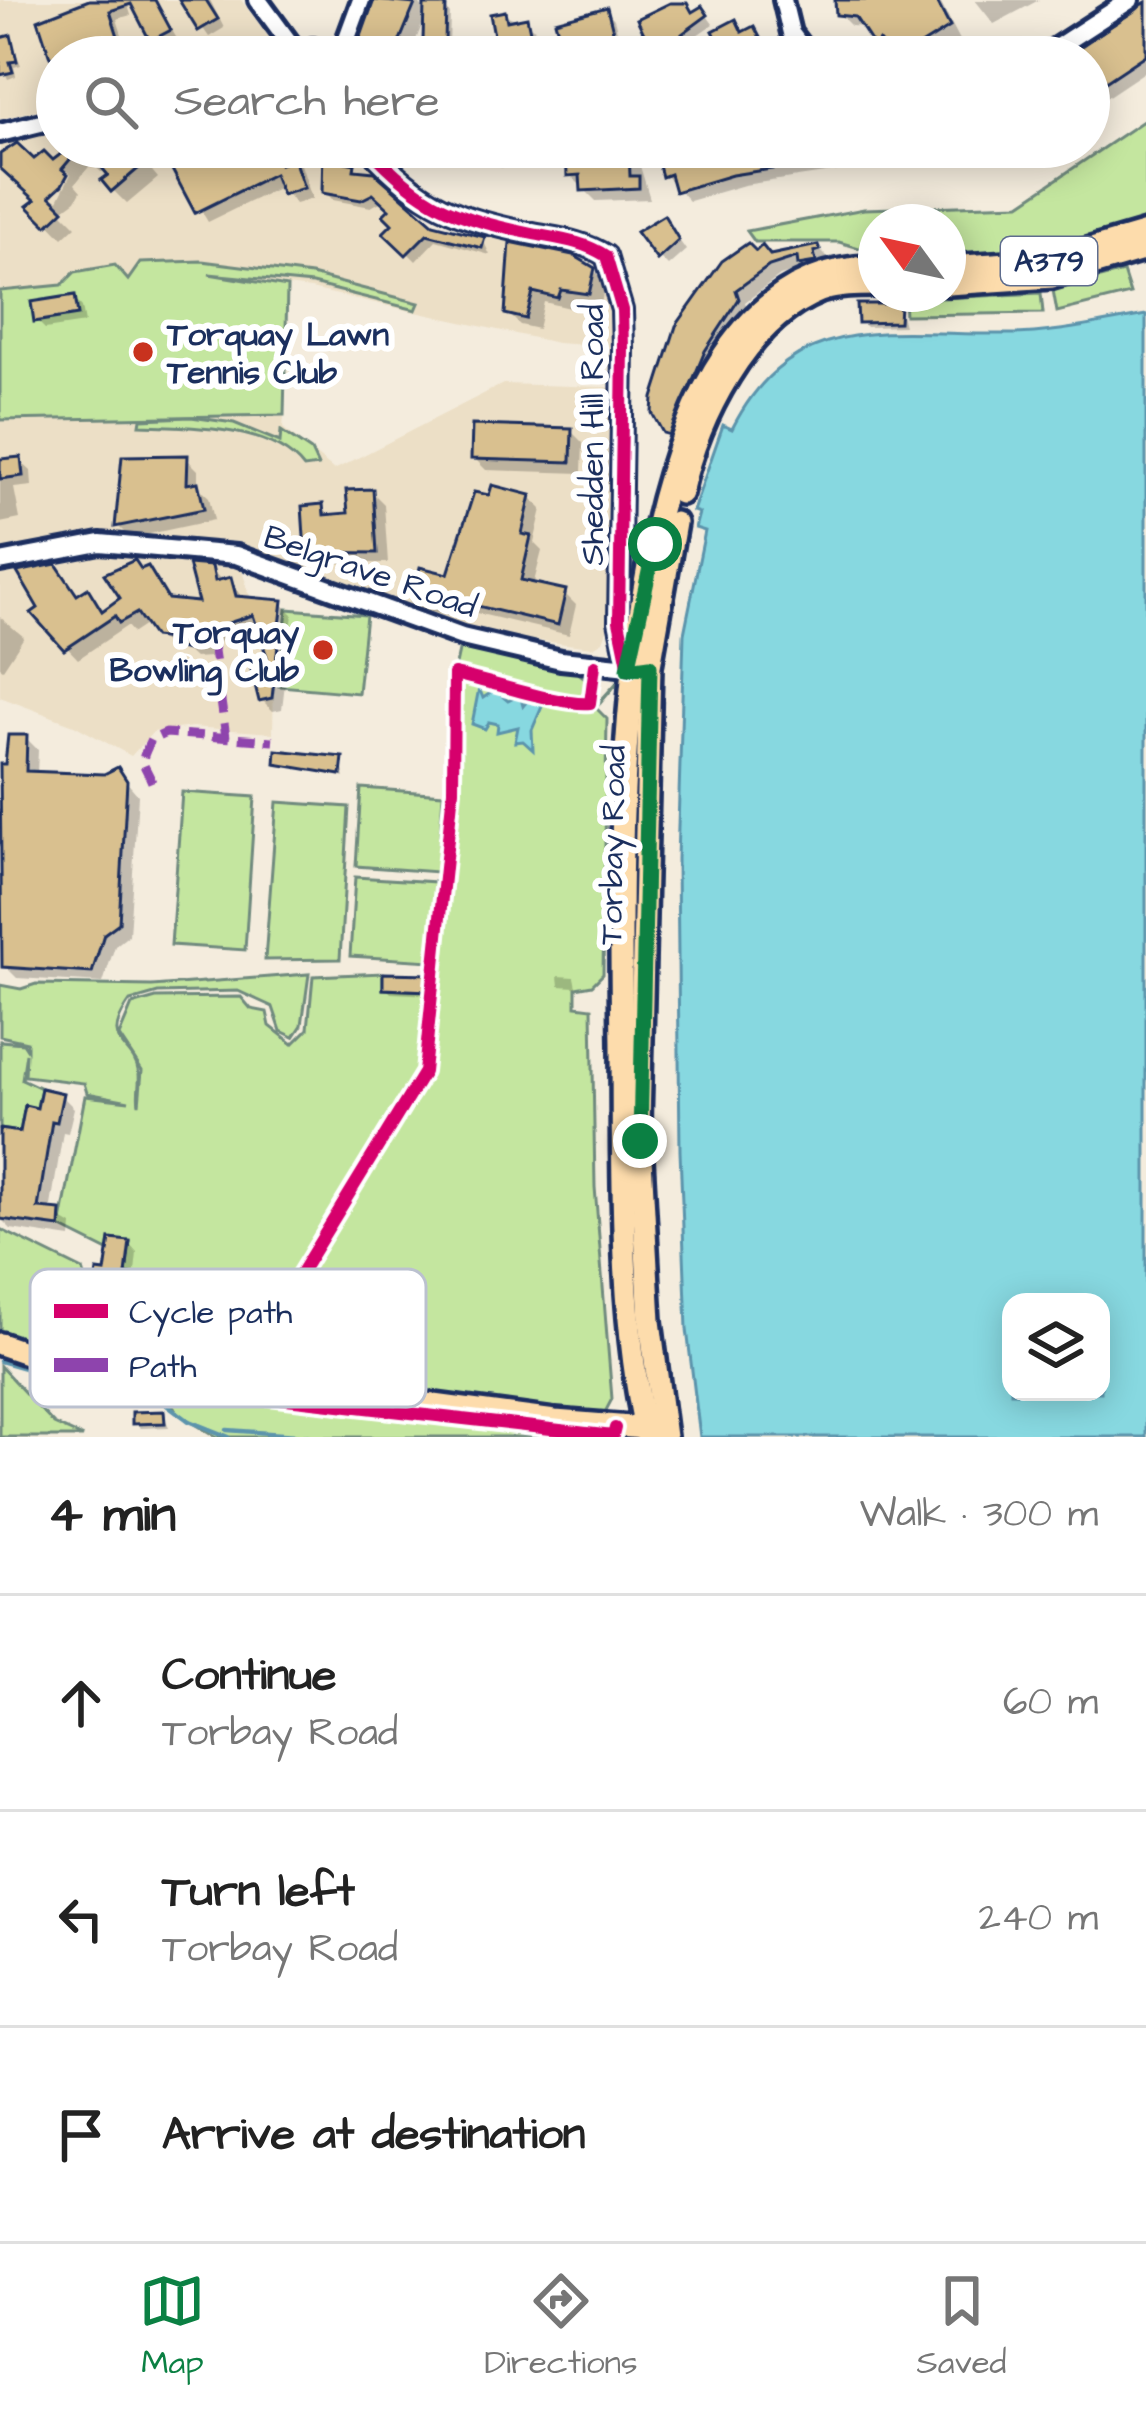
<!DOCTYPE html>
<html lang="en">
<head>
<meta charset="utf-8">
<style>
  :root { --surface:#fff; --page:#f6f6f6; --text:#222; --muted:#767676; --line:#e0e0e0; --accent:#0b8043 }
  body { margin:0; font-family:"Architects Daughter",sans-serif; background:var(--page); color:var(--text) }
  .controls { position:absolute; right:36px; bottom:36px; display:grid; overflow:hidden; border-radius:24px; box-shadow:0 6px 30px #0003 }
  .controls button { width:108px; height:108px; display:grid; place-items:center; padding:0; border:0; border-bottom:3px solid var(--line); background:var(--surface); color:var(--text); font:60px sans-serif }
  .compass { position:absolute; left:858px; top:204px; width:108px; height:108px; border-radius:50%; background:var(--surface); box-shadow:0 6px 30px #0003; rotate:303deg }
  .stop { position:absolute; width:36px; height:36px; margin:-27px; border:9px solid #0b8043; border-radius:50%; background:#fff }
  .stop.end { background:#0b8043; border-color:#fff; box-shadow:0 3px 12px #0008 }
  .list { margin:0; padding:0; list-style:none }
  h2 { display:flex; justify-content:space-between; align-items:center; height:156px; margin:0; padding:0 48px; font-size:51px }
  h2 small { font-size:39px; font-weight:400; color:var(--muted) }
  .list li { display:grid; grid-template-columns:78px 1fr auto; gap:36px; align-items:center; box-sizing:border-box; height:216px; padding:0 48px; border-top:3px solid var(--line) }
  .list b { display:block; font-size:45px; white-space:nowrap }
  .list p { margin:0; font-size:39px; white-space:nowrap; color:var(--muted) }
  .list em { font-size:39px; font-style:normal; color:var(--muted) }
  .icon { flex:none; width:66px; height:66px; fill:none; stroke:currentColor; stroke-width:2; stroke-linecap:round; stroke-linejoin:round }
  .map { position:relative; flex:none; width:1146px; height:1437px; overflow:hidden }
  .search { position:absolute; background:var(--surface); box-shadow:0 6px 30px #0003; left:36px; right:36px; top:36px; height:132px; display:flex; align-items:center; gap:30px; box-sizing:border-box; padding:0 42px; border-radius:66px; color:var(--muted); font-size:45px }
  .sheet { height:804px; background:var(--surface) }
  nav { display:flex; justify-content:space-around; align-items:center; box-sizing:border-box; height:168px; border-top:3px solid var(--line); background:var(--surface); font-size:33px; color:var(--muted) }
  nav a { display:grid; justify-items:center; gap:6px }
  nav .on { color:var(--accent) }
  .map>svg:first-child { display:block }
  .built { fill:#ecdfc6 }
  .green { fill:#c4e69f; stroke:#708a7e; stroke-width:3 }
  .water { fill:#87d8e0; stroke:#5c94ac; stroke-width:3; fill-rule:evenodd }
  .shadow { fill:#0003; fill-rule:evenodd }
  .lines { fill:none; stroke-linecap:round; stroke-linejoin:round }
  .stream { stroke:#5c94ac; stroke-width:4.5 }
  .building { fill:#d9c08f; stroke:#1b2f5e; stroke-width:3 }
  .minor-casing { stroke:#1b2f5e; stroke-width:26 }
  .major-casing { stroke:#1b2f5e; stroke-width:30 }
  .minor { stroke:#fff; stroke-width:16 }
  .major { stroke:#fddcac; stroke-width:21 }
  .quiet { stroke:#8e44ad; stroke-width:9; stroke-dasharray:18 9; stroke-linecap:butt }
  .cycleway-casing { stroke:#fff; stroke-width:20 }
  .cycleway { stroke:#d6006c; stroke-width:12 }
  .route { stroke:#0b8043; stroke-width:15 }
  .poi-dot { fill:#c8321e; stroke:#fff; stroke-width:4.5 }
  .labels { text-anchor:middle; stroke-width:12; stroke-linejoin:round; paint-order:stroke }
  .shield { fill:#fff; stroke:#5f6d8e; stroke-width:3 }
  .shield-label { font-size:30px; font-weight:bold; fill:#1b2f5e }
  .poi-label { font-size:33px; font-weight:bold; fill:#1b2f5e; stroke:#fff; text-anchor:start }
  .street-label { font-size:33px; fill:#1b2f5e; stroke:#fff }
  .key { fill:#fff; stroke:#bbc1cf; stroke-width:3 }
  .key-label { font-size:33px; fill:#1b2f5e }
</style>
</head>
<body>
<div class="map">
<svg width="1146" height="1437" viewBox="0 0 1146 1437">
  <rect width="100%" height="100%" fill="#f4ecdd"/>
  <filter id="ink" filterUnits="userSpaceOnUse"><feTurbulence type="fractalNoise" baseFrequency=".00833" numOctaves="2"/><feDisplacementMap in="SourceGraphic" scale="24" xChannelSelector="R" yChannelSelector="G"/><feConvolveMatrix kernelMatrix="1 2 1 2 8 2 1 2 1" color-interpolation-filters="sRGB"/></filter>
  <g filter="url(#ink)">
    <g class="built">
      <polygon points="0,0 241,0 284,57 57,57 57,105 0,119"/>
      <polygon points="57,131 57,147 325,147 382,172 435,226 569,253 595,268 611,311 612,347 557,343 311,289 192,274 0,291 0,144"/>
      <polygon points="503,384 608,387 615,396 612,617 603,641 593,647 497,636 437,619 284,560 185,537 94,536 0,555 0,420 284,415 283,428 334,470"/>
      <polygon points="128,550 240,563 274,678 273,733 192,727 153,732 131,756 74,725 0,697 0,569"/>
    </g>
    <g class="green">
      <path d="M1146,119V219C1079,245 1020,255 948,256V222H876V253L839,242H755L747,231L864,209L1020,204Z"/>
      <polygon points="202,261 311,275 419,303 416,310 312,284 209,274 287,287 284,415 0,420 0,291 62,285 75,272 115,265 128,280 140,263"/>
      <polygon points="1123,272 1130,294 1057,312 1053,290"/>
      <polygon points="1041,293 1043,313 905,315 904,300"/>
      <path d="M191,417L234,423L280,442L281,431L311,451L318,466L304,468C271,425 190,427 140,425L141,419Z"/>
      <polygon points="287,609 366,615 358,693 279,686"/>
      <path d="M462,637L561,660L589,681L593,709L629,669L596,708L607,719L603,974L592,985L576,988V1006L592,1008L595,1187L612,1399L602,1418L233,1369L222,1363L113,1369L124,1288H130L132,1275L126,1274L130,1242L110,1239L108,1251L60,1227L85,1096L129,1101L87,1093L84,1083L25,1076L26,1053L22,1079L41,1088L37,1108L25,1106L20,1132L0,1129V1041L23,1043L27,1049V1042L0,1036V985L21,989L36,984L152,986L309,974L302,1025L294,1037L281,1031L273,1007L238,991L158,993L130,1001C98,1047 134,1040 139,1074C140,1084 137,1095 139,1104L142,1071L119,1036L132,1005L156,998L241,997L251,1009L267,1012L270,1026L293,1044L308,1029L313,976L383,973V989L430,991L439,953L454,771V674Z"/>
      <polygon points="361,788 443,794 437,872 356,866"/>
      <polygon points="182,792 255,797 245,950 171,945"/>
      <polygon points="277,802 349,807 340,959 265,960"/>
      <polygon points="355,877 436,882 431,961 350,956"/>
      <polygon points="0,1229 83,1270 89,1291 71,1372 0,1344"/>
      <polygon points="0,1366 54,1424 83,1437 0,1437"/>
      <polygon points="219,1378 647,1437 217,1437 178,1414 162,1385"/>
    </g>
    <g class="water">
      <path d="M1146,315V1437H700L687,1329L680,1151L677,859L684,634L705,531L695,528L699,513L693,511L723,425L732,429C794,307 894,336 1008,334C1055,334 1100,323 1146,315ZM1101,1302V1392H1011V1302Z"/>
      <polygon points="479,688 483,698 495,690 508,701 520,695 523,706 532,695 544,702 532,730 533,750 523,741 515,742 518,727 497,732 498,724 489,722 485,729 472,724"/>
    </g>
    <g class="shadow">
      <polygon points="101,0 127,2 131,15 117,19 129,57 57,57 57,64 42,22"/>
      <polygon points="138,0 155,0 177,39 161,48"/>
      <polygon points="183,0 210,0 224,28 209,37"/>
      <polygon points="377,0 418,0 422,8 445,8 450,14 449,46 426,40 426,15 409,57 373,57 362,42"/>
      <polygon points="838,0 939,0 960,40 932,57 896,57 892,52 888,56 865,27 851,26 839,14"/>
      <polygon points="975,0 1039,0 994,24"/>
      <polygon points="1146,4 1146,71 1089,109 1089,57 1064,57"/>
      <polygon points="702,9 713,24 687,42 694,55 659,57 641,20"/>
      <polygon points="606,10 614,19 624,57 568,57 559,23"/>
      <polygon points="504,14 535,29 540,57 501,57 493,16"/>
      <polygon points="735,22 745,34 753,29 772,57 730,57"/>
      <polygon points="10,38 21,65 14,67 16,76 8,79 0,62 0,41"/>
      <path d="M75,147H132L158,178L127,204L113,190L108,170L101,172L92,163L75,184L81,191L76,200L61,211L76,226L63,238L32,206L39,201L0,169V151L34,163H53ZM106,149L108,155L87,162L82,157ZM67,170L71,174L58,200L53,197Z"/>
      <polygon points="163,147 302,147 304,152 298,155 312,199 295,204 282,186 208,222"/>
      <polygon points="412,147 460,147 461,148 421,158"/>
      <polygon points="490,147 545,147 501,168"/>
      <polygon points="562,147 621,147 640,166 650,199 596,201 570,175"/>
      <polygon points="768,147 861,147 865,167 744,185 689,201 665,175 708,157"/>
      <polygon points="880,147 925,147 928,158 892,168"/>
      <polygon points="950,147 980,147 961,158"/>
      <polygon points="336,163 354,167 432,226 483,240 490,255 436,240 416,261 388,233 396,224 384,200 371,207 333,200 325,192"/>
      <polygon points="664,219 686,250 668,266 660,258"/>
      <polygon points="513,246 593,270 605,282 601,305 572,301 570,308 544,302 538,329 520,325 508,313"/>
      <polygon points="818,248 828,258 826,272 811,274 805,268 780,276 745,302 748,311 715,362 681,443 671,437 659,426 755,255 770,258"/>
      <polygon points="74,298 82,307 85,323 45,329 37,321"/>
      <polygon points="899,307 904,326 866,327 861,322"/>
      <polygon points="571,431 583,443 582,473 486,470 474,458"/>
      <polygon points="186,458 198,470 198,487 209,497 214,520 130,538 118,526"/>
      <polygon points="0,459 19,460 31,471 32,486 14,488 20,519 0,523"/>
      <polygon points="372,492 384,504 388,563 320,563 308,551 322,507 332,518 351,516"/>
      <polygon points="530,497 542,509 534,543 542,551 533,586 564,593 576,605 569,635 472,612 470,621 427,611 415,599 450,577"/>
      <polygon points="148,569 172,603 202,605 210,569 224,582 230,580 243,599 281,603 293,614 282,709 273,711 262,700 271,659 260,627 221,639 210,657 194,658 184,649 168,647 148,623 133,633 127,626 78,659 35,614 66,579 79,597 88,592 105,613"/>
      <polygon points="0,617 24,637 3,669 0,667"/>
      <polygon points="26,738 38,750 37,774 104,777 117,771 138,795 129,935 115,946 103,983 17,978 5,966 8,909 0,908 0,767 8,768"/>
      <polygon points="341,760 345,778 278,763"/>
      <polygon points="558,976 574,977 576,987 559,986"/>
      <polygon points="430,977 434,995 391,993 386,988"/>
      <polygon points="62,1096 74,1108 68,1133 63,1132 50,1212 72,1225 71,1238 11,1229 0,1218 0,1137 22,1136 40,1111"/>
      <polygon points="129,1244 137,1253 134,1281 139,1286 138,1296 132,1295 128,1327 110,1325 101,1317 105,1290 99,1283"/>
      <polygon points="163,1414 169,1427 141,1428 135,1423"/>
    </g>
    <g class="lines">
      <g class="stream">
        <polyline points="0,1361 99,1389"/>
        <polyline points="152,1393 189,1421 229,1437"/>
        <polyline points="227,1430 310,1436"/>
      </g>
    </g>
    <g class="building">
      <polygon points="89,0 155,0 171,30 150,41 131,4 110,11 122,49 50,57 38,20"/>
      <polygon points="179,0 206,0 218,19 198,31"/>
      <polygon points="374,0 415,4 393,57 370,57 359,42"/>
      <polygon points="835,0 936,0 950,27 902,57 892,57 879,41 874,46 855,17 836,15"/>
      <polygon points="1146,2 1146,55 1089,93 1089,57 1065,57"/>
      <polygon points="670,3 687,3 692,12 702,6 708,15 682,34 688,47 655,57 637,19"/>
      <polygon points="424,5 446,5 445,42 423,41"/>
      <polygon points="607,7 618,51 565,57 555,21"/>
      <polygon points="505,11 507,21 527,17 534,51 498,57 490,14"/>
      <polygon points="736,19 742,32 754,26 766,49 750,57 726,57 713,31"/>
      <polygon points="11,35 17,61 10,62 13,72 0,75 0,38"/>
      <polygon points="17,143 34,159 44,151 53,160 70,147 133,147 146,162 111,192 101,180 108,175 93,157 86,161 78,150 62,169 68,174 62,185 50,196 64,210 47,226 27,206 35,200 0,168 0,154"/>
      <polygon points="160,147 274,147 280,164 294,159 304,188 282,195 274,174 195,213"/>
      <polygon points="323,147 337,160 355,164 354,170 374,172 433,224 485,237 482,248 427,234 406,255 383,233 392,224 383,215 389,209 373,194 361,200 322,193"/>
      <polygon points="566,147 629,151 630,176 639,176 639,188 581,191 580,175 567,176"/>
      <polygon points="750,147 874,147 875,153 732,175 675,192 670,174 662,177 658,162 704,149 706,154"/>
      <polygon points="877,147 919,147 919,150 881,161"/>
      <polygon points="664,215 679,240 657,260 636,232"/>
      <polygon points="510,242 573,255 595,268 589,294 561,290 558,298 533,292 526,319 505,314"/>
      <polygon points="748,243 756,251 762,245 770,255 818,245 820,250 814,252 816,262 798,265 797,257 769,266 736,290 739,299 705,351 670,435 663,433 652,413 653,398 676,326 722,261"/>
      <polygon points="75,295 78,315 34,322 31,302"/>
      <polygon points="857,304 900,304 899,322 858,323"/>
      <polygon points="472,425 572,428 571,462 471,459"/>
      <polygon points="188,455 187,484 198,482 204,509 115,527 122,456"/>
      <polygon points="21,457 23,476 0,479 0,459"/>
      <polygon points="492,485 531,495 522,534 531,536 521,580 566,590 558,625 461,602 459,611 412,600 420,567 448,574 474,492 489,495"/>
      <polygon points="373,489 377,553 305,552 302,506 323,504 324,515 348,513 346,490"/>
      <polygon points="135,560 141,569 148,566 168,599 198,602 188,564 212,566 215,581 231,577 236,596 283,600 272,698 259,701 249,661 267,657 253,615 210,629 198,647 186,650 179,648 180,640 154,637 137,613 119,623 115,616 64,650 31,613 38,608 17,572 56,564 77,595 88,588 102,611 120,598 104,574"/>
      <polygon points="8,735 27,735 26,771 104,774 118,767 127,781 119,923 104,934 92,973 2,967 0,764 5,764"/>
      <polygon points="276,750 343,757 341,775 275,764"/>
      <polygon points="383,973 431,974 430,991 383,989"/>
      <polygon points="41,1088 63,1093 57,1122 52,1121 38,1208 61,1210 60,1227 0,1219 0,1129 20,1132 25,1105 37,1108"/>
      <polygon points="110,1239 130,1241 126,1274 132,1275 130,1289 124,1288 120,1320 98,1318 103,1285 95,1284 97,1271 105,1272"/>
      <polygon points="164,1411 165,1423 132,1424 132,1412"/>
    </g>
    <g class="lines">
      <g class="minor-casing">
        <g id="minor">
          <polyline points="258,0 300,57"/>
          <polyline points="783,0 791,33 809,57"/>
          <polyline points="299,55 313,48 333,57"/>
          <polyline points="357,57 344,46 361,0"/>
          <polyline points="1042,57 1130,0"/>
          <polyline points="0,133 57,119"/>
          <polyline points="340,147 370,149"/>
          <path d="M368,147C422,206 456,218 533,234C559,239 583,241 606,256L622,310L623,348L619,621L629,669"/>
          <polyline points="0,562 100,543 236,555 462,637 561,660 638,668"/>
        </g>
      </g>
      <g class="major-casing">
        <g id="major">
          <polyline points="948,267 1054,260 1146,233"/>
          <polyline points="948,284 1052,277 1146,249"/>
          <path d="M681,493C698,419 745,321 820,291C838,285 858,285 876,285"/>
          <polyline points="0,1344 111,1382 166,1385 240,1379 555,1421 656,1429"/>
          <path d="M647,1437C619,1318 623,1169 622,1047C620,862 599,265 876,267"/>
          <polyline points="665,1437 650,1321 639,1123 650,666 675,523"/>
        </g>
      </g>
      <use href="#minor" class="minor"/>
      <use href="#major" class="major"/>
      <g class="quiet">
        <polyline points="213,643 226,737"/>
        <path d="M152,782C143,760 138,766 151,740L166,733L273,741"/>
      </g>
      <g class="cycleway-casing">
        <g id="cycleway">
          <path d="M368,147C422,206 456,218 533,234C559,239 583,241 606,256L622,310L623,348L619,621L629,669"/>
          <path d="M595,665L590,703C562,706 488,681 454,674L453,790L424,1072L278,1310L219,1378L224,1392L613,1436L615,1428"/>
        </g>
      </g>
      <use href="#cycleway" class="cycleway"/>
    </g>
  </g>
  <g class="lines" filter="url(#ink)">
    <polyline class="route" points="640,1141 650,666 628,669 655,544"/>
  </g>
  <g class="poi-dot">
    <circle cx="143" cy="352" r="12"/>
    <circle cx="323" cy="650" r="12"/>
  </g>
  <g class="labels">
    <rect class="shield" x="1001" y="237" width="96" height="48" rx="9"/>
    <g class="shield-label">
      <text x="1049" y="271">A379</text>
    </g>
    <g class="poi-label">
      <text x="167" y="345">Torquay Lawn<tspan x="167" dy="38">Tennis Club</tspan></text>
      <text x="299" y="643" text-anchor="end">Torquay<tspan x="299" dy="38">Bowling Club</tspan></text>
    </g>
    <g class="street-label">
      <text transform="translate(591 435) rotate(-90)" y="12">Shedden Hill Road</text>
      <text transform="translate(371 570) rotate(19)" y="12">Belgrave Road</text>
      <text transform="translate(611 845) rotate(-89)" y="12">Torbay Road</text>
    </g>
  </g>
  <rect x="30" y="1269" width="396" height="138" rx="18" class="key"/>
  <rect x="54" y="1304" width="54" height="14" fill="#d6006c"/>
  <rect x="54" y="1358" width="54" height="14" fill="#8e44ad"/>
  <g class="key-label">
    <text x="129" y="1323">Cycle path</text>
    <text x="129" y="1377">Path</text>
  </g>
</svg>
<div class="controls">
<button><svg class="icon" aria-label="layers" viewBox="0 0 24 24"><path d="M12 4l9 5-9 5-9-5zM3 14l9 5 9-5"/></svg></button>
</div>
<svg class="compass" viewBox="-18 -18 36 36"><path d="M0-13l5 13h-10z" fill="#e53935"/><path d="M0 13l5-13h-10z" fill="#767676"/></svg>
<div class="stop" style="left:655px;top:544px"></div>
<div class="stop end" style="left:640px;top:1141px"></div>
<div class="search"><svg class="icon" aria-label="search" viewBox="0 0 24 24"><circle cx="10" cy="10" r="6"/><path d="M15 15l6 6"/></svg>Search here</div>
</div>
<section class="sheet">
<h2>4 min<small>Walk · 300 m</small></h2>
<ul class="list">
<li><svg class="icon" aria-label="ahead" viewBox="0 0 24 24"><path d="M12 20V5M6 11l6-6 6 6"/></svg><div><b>Continue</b><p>Torbay Road</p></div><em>60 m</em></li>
<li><svg class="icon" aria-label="left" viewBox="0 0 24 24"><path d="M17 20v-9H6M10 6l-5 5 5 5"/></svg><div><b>Turn left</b><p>Torbay Road</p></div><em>240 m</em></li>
<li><svg class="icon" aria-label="arrive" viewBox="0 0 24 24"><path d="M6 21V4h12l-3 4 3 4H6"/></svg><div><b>Arrive at destination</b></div></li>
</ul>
</section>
<nav>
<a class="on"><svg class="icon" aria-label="map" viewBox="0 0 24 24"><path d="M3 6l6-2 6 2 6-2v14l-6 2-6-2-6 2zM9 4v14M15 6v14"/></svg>Map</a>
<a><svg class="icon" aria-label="directions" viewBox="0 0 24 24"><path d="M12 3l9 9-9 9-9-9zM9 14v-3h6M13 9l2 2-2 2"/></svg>Directions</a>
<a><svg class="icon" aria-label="saved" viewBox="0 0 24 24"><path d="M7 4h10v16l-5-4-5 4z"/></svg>Saved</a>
</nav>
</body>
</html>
